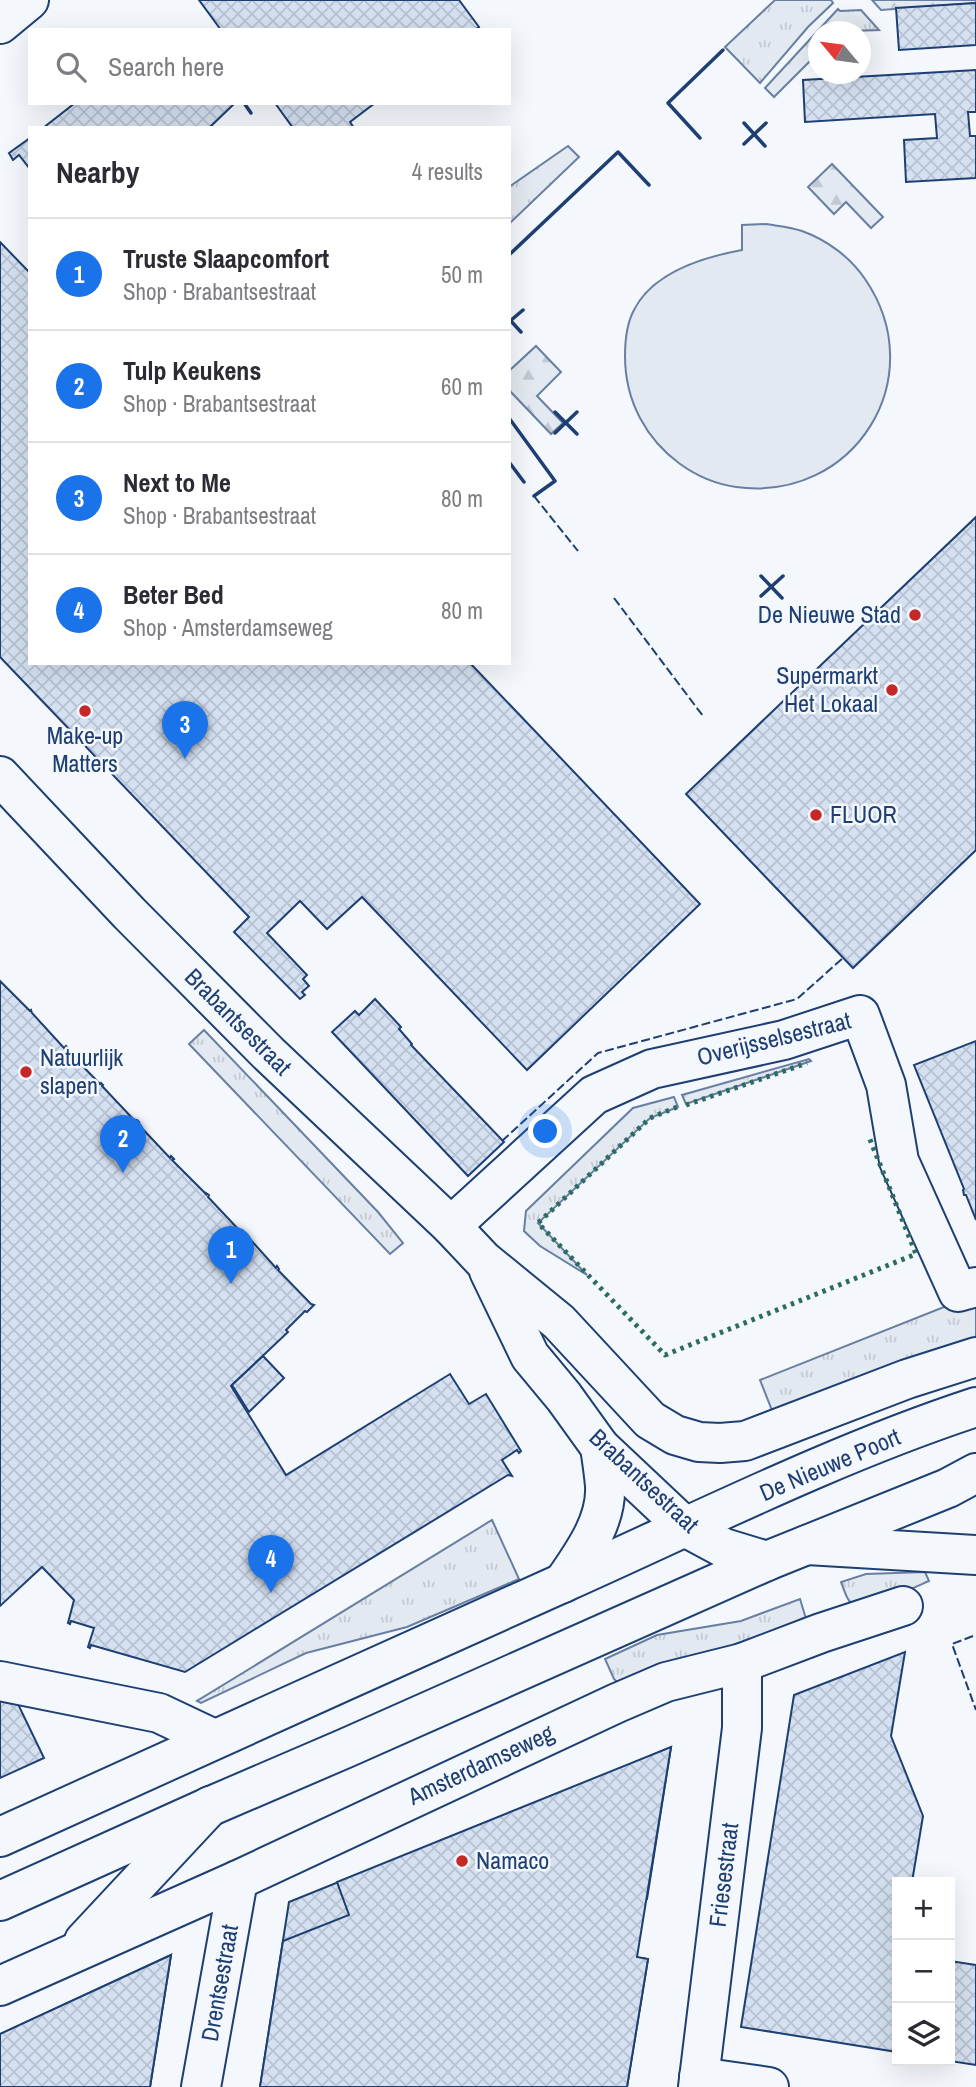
<!DOCTYPE html>
<html lang="en">
<head>
<meta charset="utf-8">
<style>
  :root { --surface:#fff; --page:#f2f2f3; --text:#2b2b33; --muted:#7c7c81; --line:#e1e1e2; --accent:#1a73e8 }
  body { margin:0; font-family:"Archivo Narrow",sans-serif; background:var(--page); color:var(--text) }
  .controls { position:absolute; right:21px; bottom:21px; display:grid; overflow:hidden; border-radius:0px; box-shadow:0 7px 28px #0002 }
  .controls button { width:63px; height:63px; display:grid; place-items:center; padding:0; border:0; border-bottom:2px solid var(--line); background:var(--surface); color:var(--text); font:35px sans-serif }
  .compass { position:absolute; left:808px; top:21px; width:63px; height:63px; border-radius:50%; background:var(--surface); box-shadow:0 7px 28px #0002; rotate:299deg }
  .you { position:absolute; left:546px; top:1132px; width:24px; height:24px; margin:-18px; border:5px solid #fff; border-radius:50%; background:#1a73e8; box-shadow:0 0 0 10px #1a73e833 }
  .badge { display:grid; place-items:center; width:46px; height:46px; border-radius:50%; background:var(--accent); color:#fff; font-size:23px; font-weight:700 }
  .pin { position:absolute; translate:-50% -58px; filter:drop-shadow(0 2px 4px #0008) }
  .pin::after { content:''; position:absolute; top:37px; width:24px; height:21px; background:inherit; clip-path:polygon(0 0,100% 0,50% 100%) }
  .list { margin:0; padding:0; list-style:none }
  h2 { display:flex; justify-content:space-between; align-items:center; height:91px; margin:0; padding:0 28px; font-size:30px }
  h2 small { font-size:23px; font-weight:400; color:var(--muted) }
  .list li { display:grid; grid-template-columns:46px 1fr auto; gap:21px; align-items:center; box-sizing:border-box; height:112px; padding:0 28px; border-top:2px solid var(--line) }
  .list b { display:block; font-size:26px; white-space:nowrap }
  .list p { margin:0; font-size:23px; white-space:nowrap; color:var(--muted) }
  .list em { font-size:23px; font-style:normal; color:var(--muted) }
  .icon { flex:none; width:38px; height:38px; fill:none; stroke:currentColor; stroke-width:2; stroke-linecap:round; stroke-linejoin:round }
  .map { position:relative; flex:none; width:976px; height:2087px; overflow:hidden }
  .search { position:absolute; background:var(--surface); box-shadow:0 7px 28px #0002; left:28px; top:28px; width:483px; height:77px; display:flex; align-items:center; gap:18px; box-sizing:border-box; padding:0 24px; border-radius:0px; color:var(--muted); font-size:26px }
  .panel { position:absolute; background:var(--surface); box-shadow:0 7px 28px #0002; left:28px; top:126px; width:483px; height:539px; border-radius:0px }
  .map>svg:first-child { display:block }
  .grass { fill:url(#grass-tufts); stroke:#687fa3; stroke-width:2 }
  .forest { fill:url(#forest-firs); stroke:#687fa3; stroke-width:2 }
  .green { fill:#e3e9f0; stroke:#687fa3; stroke-width:2 }
  .building { fill:url(#building-cross-hatch); stroke:#1d3f73; stroke-width:2 }
  .lines { fill:none; stroke-linecap:round; stroke-linejoin:round }
  .minor-casing { stroke:#1d3f73; stroke-width:42 }
  .major-casing { stroke:#1d3f73; stroke-width:42 }
  .minor { stroke:#f4f7fb; stroke-width:38 }
  .major { stroke:#f4f7fb; stroke-width:38 }
  .hedge { stroke:#2c6c60; stroke-width:5; stroke-dasharray:3.5 5; stroke-linecap:butt }
  .fence { stroke:#1d3f73; stroke-width:2; stroke-dasharray:9 3.5; stroke-linecap:butt }
  .wall { stroke:#1d3f73; stroke-width:3.5 }
  .poi-dot { fill:#c62828; stroke:#f4f7fb; stroke-width:2.5 }
  .labels { text-anchor:middle; stroke-width:5; stroke-linejoin:round; paint-order:stroke }
  .poi-label { font-size:24px; fill:#1d3f73; stroke:#f4f7fb; text-anchor:start }
  .street-label { font-size:24px; fill:#1d3f73; stroke:#f4f7fb }
</style>
</head>
<body>
<div class="map">
<svg width="976" height="2087" viewBox="0 0 976 2087">
  <defs>
    <pattern id="grass-tufts" width="24" height="20" patternUnits="userSpaceOnUse" patternTransform="scale(1.75)"><rect width="24" height="20" fill="#e3e9f0"/><path d="M3 7l-1-3M5 7V3M7 7l1-3M15 17l-1-3M17 17v-4M19 17l1-3" fill="none" stroke="#c2c9d1"/></pattern>
    <pattern id="forest-firs" width="22" height="20" patternUnits="userSpaceOnUse" patternTransform="scale(1.75)"><rect width="22" height="20" fill="#e3e9f0"/><path d="M5 1l3.5 6h-7zM16 11l3.5 6h-7z" fill="#c2c9d1"/></pattern>
    <pattern id="building-cross-hatch" width="8" height="8" patternUnits="userSpaceOnUse" patternTransform="scale(1.75)"><rect width="8" height="8" fill="#d5e0f0"/><path d="M0 0l8 8M0 8l8-8" fill="none" stroke="#b6c1d1"/></pattern>
  </defs>
  <rect width="100%" height="100%" fill="#f4f7fb"/>
  <g class="grass">
    <polygon points="775,0 831,0 833,3 808,27 760,83 725,47"/>
    <polygon points="838,9 840,11 861,10 879,30 818,32 818,53 774,97 765,88"/>
    <polygon points="568,146 579,157 509,224 509,187"/>
    <polygon points="204,1030 378,1212 403,1243 390,1254 189,1044"/>
    <polygon points="809,1059 811,1061 686,1104 682,1095"/>
    <polygon points="674,1097 678,1107 650,1118 538,1223 587,1275 540,1246 524,1231 526,1211 633,1108"/>
    <polygon points="976,1302 976,1338 775,1418 760,1380 954,1303"/>
    <polygon points="492,1520 519,1579 407,1627 306,1653 201,1703 197,1701"/>
    <path d="M925,1572L929,1581C915,1587 866,1610 855,1605C847,1603 844,1589 841,1582L866,1574Z"/>
    <polygon points="800,1599 807,1622 617,1682 614,1679 605,1659 657,1635 741,1621"/>
  </g>
  <g class="forest">
    <polygon points="872,0 976,0 976,3 881,10"/>
    <polygon points="832,164 883,217 871,228 846,202 834,214 808,187"/>
    <polygon points="536,346 561,372 537,396 563,423 551,434 509,390 509,371"/>
  </g>
  <path class="green" d="M766,224C778,226 791,227 802,231C827,240 850,257 865,279C933,378 854,503 736,487C695,481 659,454 640,418C630,399 625,378 625,356C625,342 627,323 634,310C653,272 704,257 742,250V225Z"/>
  <g class="building">
    <polygon points="199,0 459,0 479,27 475,30 221,30"/>
    <polygon points="976,3 976,45 899,50 896,8"/>
    <polygon points="976,70 976,112 968,112 970,136 976,136 976,178 906,182 904,140 937,138 935,114 805,122 803,80"/>
    <polygon points="75,103 235,103 209,128 43,128"/>
    <polygon points="275,103 375,103 350,122 354,128 293,128"/>
    <polygon points="30,138 30,169 19,155 13,160 9,153"/>
    <polygon points="0,242 30,273 30,663 470,663 700,904 527,1070 362,897 327,929 300,901 267,933 307,975 303,979 309,986 302,992 305,995 300,999 234,932 249,917 0,657"/>
    <polygon points="976,517 976,850 853,968 686,794"/>
    <polygon points="0,981 30,1011 31,1010 32,1013 64,1048 66,1046 68,1048 67,1050 100,1084 101,1083 103,1085 102,1086 135,1121 137,1120 139,1122 137,1123 170,1158 171,1156 174,1159 172,1160 206,1194 206,1193 209,1195 208,1197 240,1231 242,1230 276,1268 277,1266 279,1269 278,1270 311,1304 314,1305 307,1312 305,1311 286,1330 288,1332 231,1386 286,1475 450,1374 469,1404 486,1394 521,1451 519,1453 517,1450 502,1460 512,1476 508,1475 185,1672 91,1645 90,1648 88,1647 94,1628 71,1621 70,1624 68,1623 74,1600 42,1567 0,1606"/>
    <polygon points="375,999 401,1027 399,1029 412,1044 411,1045 504,1142 468,1176 332,1032 355,1011 359,1015"/>
    <polygon points="976,1041 976,1220 966,1195 964,1195 963,1190 964,1189 914,1065"/>
    <polygon points="263,1356 284,1378 249,1412 232,1385"/>
    <polygon points="905,1652 891,1736 923,1816 912,1882 897,1882 897,2052 741,2027 794,1695"/>
    <polygon points="0,1700 18,1704 44,1758 0,1778"/>
    <polygon points="671,1747 647,1899 635,1904 627,1956 648,1959 627,2087 559,2087 586,1924 338,2024 328,2087 260,2087 289,1902 557,1794 559,1799 592,1786 590,1781"/>
    <polygon points="671,1747 637,1957 648,1959 627,2087 260,2087 283,1941 349,1915 337,1882"/>
    <polygon points="171,1955 150,2087 94,2087 98,2063 79,2060 45,2075 50,2087 0,2087 0,2034"/>
    <polygon points="171,1955 150,2087 0,2087 0,2034"/>
    <polygon points="950,1961 976,1965 976,2065 950,2061"/>
  </g>
  <g class="lines">
    <g class="minor-casing">
      <g id="minor">
        <polyline points="0,24 29,0"/>
        <polyline points="0,776 129,913 268,1053 451,1226 483,1260 559,1322 650,1420 675,1435 699,1442 720,1443 745,1441 907,1379 976,1357"/>
        <polyline points="451,1226 594,1095 652,1069 784,1040 860,1015 886,1085 899,1161 958,1292 976,1287"/>
        <polyline points="489,1271 530,1356 564,1397 600,1447 685,1527 724,1548 767,1561"/>
        <polyline points="807,1545 976,1555"/>
        <polyline points="0,1681 159,1713 214,1739"/>
        <polyline points="84,1941 210,1806"/>
        <polyline points="0,1986 238,1880 617,1703 666,1682 742,1663 821,1633 903,1606"/>
        <polyline points="699,2077 769,2087"/>
        <polyline points="201,2087 238,1880"/>
        <polyline points="698,2087 742,1728 742,1663"/>
      </g>
    </g>
    <g class="major-casing">
      <g id="major">
        <path d="M563,1583C582,1555 607,1522 605,1486C604,1473 602,1460 600,1447"/>
        <path d="M0,1837C188,1751 378,1666 567,1581C701,1521 836,1453 976,1407"/>
        <polyline points="0,1901 211,1806 346,1748 767,1561 948,1488 976,1473"/>
      </g>
    </g>
    <use href="#minor" class="minor"/>
    <use href="#major" class="major"/>
    <g class="hedge">
      <polyline points="686,1105 807,1063"/>
      <polyline points="677,1107 650,1118 538,1223 665,1355 916,1254 869,1137"/>
    </g>
    <g class="fence">
      <polyline points="534,496 578,551"/>
      <polyline points="614,598 703,716"/>
      <polyline points="502,1141 598,1053 797,999 843,958"/>
      <polyline points="973,1636 952,1644 976,1710"/>
    </g>
    <g class="wall">
      <polyline points="244,103 251,113"/>
      <polyline points="744,123 765,146"/>
      <polyline points="700,138 668,103 723,50"/>
      <polyline points="744,144 766,123"/>
      <polyline points="509,255 618,152 649,185"/>
      <polyline points="509,319 521,332"/>
      <polyline points="509,322 523,310"/>
      <polyline points="555,412 577,434"/>
      <polyline points="509,418 555,481 534,496"/>
      <polyline points="555,433 577,412"/>
      <polyline points="509,462 524,482"/>
      <polyline points="761,576 782,598"/>
      <polyline points="761,596 783,576"/>
    </g>
  </g>
  <g class="poi-dot">
    <circle cx="915" cy="615" r="7"/>
    <circle cx="892" cy="690" r="7"/>
    <circle cx="85" cy="711" r="7"/>
    <circle cx="816" cy="815" r="7"/>
    <circle cx="26" cy="1072" r="7"/>
    <circle cx="462" cy="1861" r="7"/>
  </g>
  <g class="labels">
    <g class="poi-label">
      <text x="901" y="623" text-anchor="end">De Nieuwe Stad</text>
      <text x="878" y="684" text-anchor="end">Supermarkt<tspan x="878" dy="28">Het Lokaal</tspan></text>
      <text x="85" y="744" text-anchor="middle">Make-up<tspan x="85" dy="28">Matters</tspan></text>
      <text x="830" y="823">FLUOR</text>
      <text x="40" y="1066">Natuurlijk<tspan x="40" dy="28">slapen</tspan></text>
      <text x="476" y="1869">Namaco</text>
    </g>
    <g class="street-label">
      <text transform="translate(238 1022) rotate(45)" y="8">Brabantsestraat</text>
      <text transform="translate(774 1039) rotate(-14)" y="8">Overijsselsestraat</text>
      <text transform="translate(830 1465) rotate(-23)" y="8">De Nieuwe Poort</text>
      <text transform="translate(644 1481) rotate(43)" y="8">Brabantsestraat</text>
      <text transform="translate(481 1765) rotate(-25)" y="8">Amsterdamseweg</text>
      <text transform="translate(724 1875) rotate(-83)" y="8">Friesestraat</text>
      <text transform="translate(220 1983) rotate(-80)" y="8">Drentsestraat</text>
    </g>
  </g>
</svg>
<div class="controls">
<button>+</button>
<button>−</button>
<button><svg class="icon" aria-label="layers" viewBox="0 0 24 24"><path d="M12 4l9 5-9 5-9-5zM3 14l9 5 9-5"/></svg></button>
</div>
<svg class="compass" viewBox="-18 -18 36 36"><path d="M0-13l5 13h-10z" fill="#e53935"/><path d="M0 13l5-13h-10z" fill="#7c7c81"/></svg>
<div class="you"></div>
<div class="pin badge" style="left:231px;top:1284px">1</div>
<div class="pin badge" style="left:123px;top:1173px">2</div>
<div class="pin badge" style="left:185px;top:759px">3</div>
<div class="pin badge" style="left:271px;top:1593px">4</div>
<div class="search"><svg class="icon" aria-label="search" viewBox="0 0 24 24"><circle cx="10" cy="10" r="6"/><path d="M15 15l6 6"/></svg>Search here</div>
<section class="panel">
<h2>Nearby<small>4 results</small></h2>
<ul class="list">
<li><span class="badge">1</span><div><b>Truste Slaapcomfort</b><p>Shop · Brabantsestraat</p></div><em>50 m</em></li>
<li><span class="badge">2</span><div><b>Tulp Keukens</b><p>Shop · Brabantsestraat</p></div><em>60 m</em></li>
<li><span class="badge">3</span><div><b>Next to Me</b><p>Shop · Brabantsestraat</p></div><em>80 m</em></li>
<li><span class="badge">4</span><div><b>Beter Bed</b><p>Shop · Amsterdamseweg</p></div><em>80 m</em></li>
</ul>
</section>
</div>
</body>
</html>
